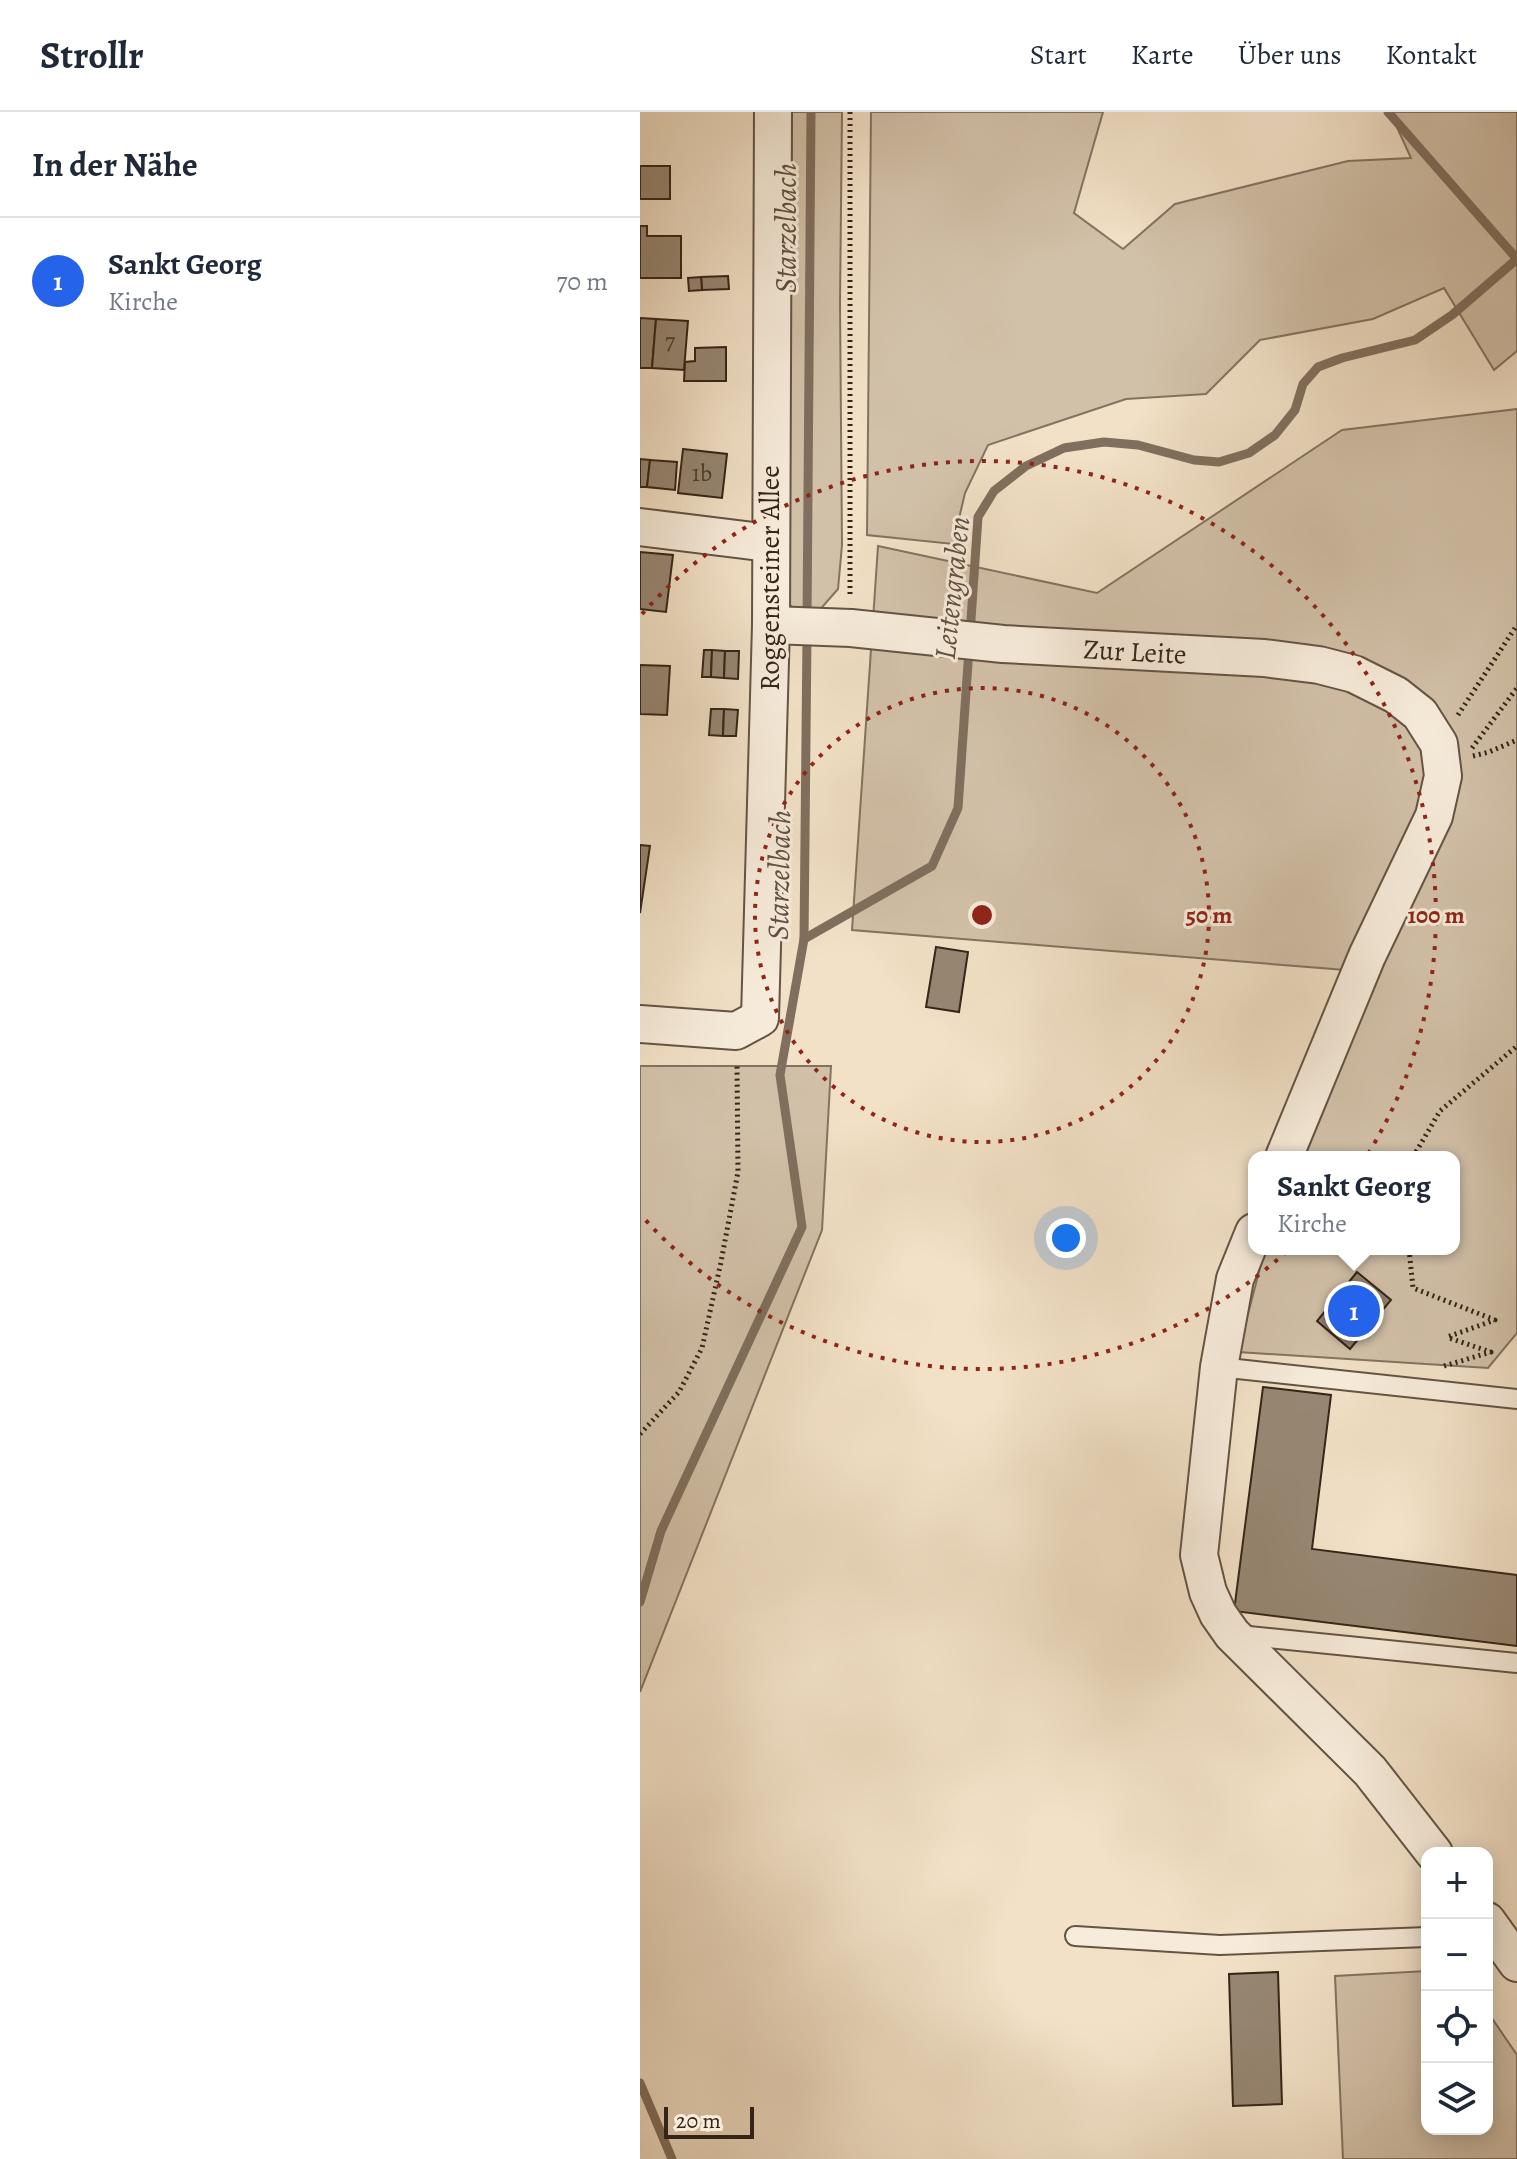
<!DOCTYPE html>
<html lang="de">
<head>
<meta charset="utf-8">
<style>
  :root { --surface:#fff; --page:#f2f2f3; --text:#1f2937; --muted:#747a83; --line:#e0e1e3; --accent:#2563eb }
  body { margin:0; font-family:Alegreya,serif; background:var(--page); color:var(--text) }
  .controls { position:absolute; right:24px; bottom:24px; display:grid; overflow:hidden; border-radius:16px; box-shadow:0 4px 20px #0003 }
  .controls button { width:72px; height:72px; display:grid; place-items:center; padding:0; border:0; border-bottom:2px solid var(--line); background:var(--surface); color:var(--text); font:40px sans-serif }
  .scale { position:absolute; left:24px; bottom:20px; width:90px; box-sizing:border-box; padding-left:8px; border:4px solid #352518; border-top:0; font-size:22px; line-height:28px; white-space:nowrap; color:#352518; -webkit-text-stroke:6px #f7ecdb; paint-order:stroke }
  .you { position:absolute; left:426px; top:1126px; width:28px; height:28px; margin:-20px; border:6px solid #fff; border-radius:50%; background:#1a73e8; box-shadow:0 0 0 12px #1a73e833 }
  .badge { display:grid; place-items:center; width:52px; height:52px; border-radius:50%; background:var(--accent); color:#fff; font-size:26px; font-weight:700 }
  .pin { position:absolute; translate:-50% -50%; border:4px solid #fff; box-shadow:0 2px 8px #0006 }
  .popup { position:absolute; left:608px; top:1039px; width:212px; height:104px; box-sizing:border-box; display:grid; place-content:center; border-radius:16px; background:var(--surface); filter:drop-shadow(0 2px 6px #0005); font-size:26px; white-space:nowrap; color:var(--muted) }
  .popup b { font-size:30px; color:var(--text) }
  .popup::after { content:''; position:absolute; left:50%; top:100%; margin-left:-16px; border:16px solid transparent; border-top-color:var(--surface) }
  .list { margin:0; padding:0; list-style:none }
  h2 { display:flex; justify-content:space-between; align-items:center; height:104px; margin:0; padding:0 32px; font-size:34px }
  h2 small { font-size:26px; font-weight:400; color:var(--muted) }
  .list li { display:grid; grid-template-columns:52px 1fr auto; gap:24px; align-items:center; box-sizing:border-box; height:128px; padding:0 32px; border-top:2px solid var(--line) }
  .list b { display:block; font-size:30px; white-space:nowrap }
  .list p { margin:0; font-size:26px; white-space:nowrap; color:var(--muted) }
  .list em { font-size:26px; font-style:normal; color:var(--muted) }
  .icon { flex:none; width:44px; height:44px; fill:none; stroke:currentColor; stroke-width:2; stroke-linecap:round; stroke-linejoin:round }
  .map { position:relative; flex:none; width:877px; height:2047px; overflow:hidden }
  header { display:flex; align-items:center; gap:48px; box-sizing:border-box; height:112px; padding:0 40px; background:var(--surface); border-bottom:2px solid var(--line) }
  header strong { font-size:38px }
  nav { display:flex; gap:44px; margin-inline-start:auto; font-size:28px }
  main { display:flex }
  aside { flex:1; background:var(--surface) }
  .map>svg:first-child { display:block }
  .green { fill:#d2c1a9; stroke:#847360; stroke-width:2 }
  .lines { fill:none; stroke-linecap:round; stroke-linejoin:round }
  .stream { stroke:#806f5e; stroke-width:9 }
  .building { fill:#978773; stroke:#352518; stroke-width:2 }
  .lane-casing { stroke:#645444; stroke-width:22 }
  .street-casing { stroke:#645444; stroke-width:40 }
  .path { stroke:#352518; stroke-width:5; stroke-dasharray:2 4; stroke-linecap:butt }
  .lane { stroke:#f7ecdb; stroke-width:18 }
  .street { stroke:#f7ecdb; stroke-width:36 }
  .ring { fill:none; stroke:#8f2418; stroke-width:4; stroke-dasharray:4 8 }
  .labels { text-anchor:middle; stroke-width:6; stroke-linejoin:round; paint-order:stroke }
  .number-label { font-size:24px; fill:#4e3e2f }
  .street-label { font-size:28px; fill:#352518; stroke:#f7ecdb }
  .water-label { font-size:30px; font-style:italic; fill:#615041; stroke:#f7ecdb }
  .centre { fill:#8f2418; stroke:#f7ecdb; stroke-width:4 }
  .ring-label { font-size:24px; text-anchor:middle; font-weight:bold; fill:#8f2418; stroke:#f7ecdb; stroke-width:6; stroke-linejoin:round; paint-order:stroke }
</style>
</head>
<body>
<header>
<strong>Strollr</strong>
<nav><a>Start</a><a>Karte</a><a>Über uns</a><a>Kontakt</a></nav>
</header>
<main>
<aside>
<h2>In der Nähe<small></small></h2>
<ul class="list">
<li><span class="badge">1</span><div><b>Sankt Georg</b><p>Kirche</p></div><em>70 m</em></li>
</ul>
</aside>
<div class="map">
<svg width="877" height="2047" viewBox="0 0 877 2047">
  <rect width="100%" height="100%" fill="#f2e1c7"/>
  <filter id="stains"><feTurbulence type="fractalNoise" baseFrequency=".0025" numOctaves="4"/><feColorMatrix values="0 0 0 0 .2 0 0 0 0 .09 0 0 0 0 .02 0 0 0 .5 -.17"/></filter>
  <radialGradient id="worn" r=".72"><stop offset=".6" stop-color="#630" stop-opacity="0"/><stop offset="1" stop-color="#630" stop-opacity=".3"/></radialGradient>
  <g class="green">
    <polygon points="152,0 202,0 200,191 202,433 198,477 177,501 154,498 146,487"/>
    <polygon points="231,0 463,0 434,101 483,137 535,92 708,49 771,46 750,0 877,0 877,239 854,258 804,176 733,207 620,228 566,282 486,287 348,333 325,381 313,432 227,423"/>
    <polygon points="877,297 877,1221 848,1256 598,1240 625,1137 814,1137 814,1045 651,1045 730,860 212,818 238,434 457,481 702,318"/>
    <polygon points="0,954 191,954 182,1118 0,1580"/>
    <polygon points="787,1859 787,2017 847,2017 847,1899 877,1943 877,2047 703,2047 695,1864"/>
  </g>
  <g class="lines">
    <g class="stream">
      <polyline points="748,0 877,147"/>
      <polyline points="167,509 171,0"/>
      <polyline points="330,522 338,405 354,379 386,354 424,336 464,330 498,333 554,348 579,350 609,341 635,323 655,298 663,272 678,255 702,246 775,228 812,203 877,147"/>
      <polyline points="164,827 292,754 318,696 329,537"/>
      <polyline points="0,1490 21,1419 162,1115 140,963 164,827 167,523"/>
      <polyline points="0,1971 32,2047"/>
    </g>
  </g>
  <g class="building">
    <rect x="0" y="54" width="30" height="33"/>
    <polygon points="0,114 7,114 7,124 41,124 41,166 0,166"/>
    <polygon points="88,164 89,177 62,178 61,165"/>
    <polygon points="61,165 62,178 49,179 48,166"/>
    <polygon points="0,206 16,207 12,256 0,256"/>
    <polygon points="16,207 48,209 44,258 12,256"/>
    <polygon points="86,235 86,269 44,269 45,250 55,249 55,236"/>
    <polygon points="43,337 87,342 82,386 38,381"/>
    <polygon points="0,347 10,348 7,375 0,375"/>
    <polygon points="10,348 37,350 35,378 7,375"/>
    <polygon points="0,440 33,443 26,500 0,497"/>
    <polygon points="64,538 72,538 71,565 62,565"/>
    <polygon points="72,538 85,539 84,566 71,565"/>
    <polygon points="85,539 99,539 98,567 84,566"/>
    <polygon points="0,553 30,554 27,603 0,602"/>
    <polygon points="71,597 84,597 83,624 69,623"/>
    <polygon points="84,597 98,598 96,624 83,624"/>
    <polygon points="0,733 10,734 0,801"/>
    <polygon points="296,835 328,840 319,900 286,895"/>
    <polygon points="717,1160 751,1188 710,1237 677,1209"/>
    <polygon points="623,1275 691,1283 672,1437 877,1463 877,1534 594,1499"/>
    <polygon points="638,1860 642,1992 593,1994 589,1862"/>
  </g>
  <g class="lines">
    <g class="lane-casing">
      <g id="lane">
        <polyline points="579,1255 877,1287"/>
        <polyline points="599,1523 877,1551"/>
        <polyline points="435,1824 580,1833 787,1825"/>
      </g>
    </g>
    <g class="street-casing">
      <g id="street">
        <polyline points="0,415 129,431"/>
        <polyline points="131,513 211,516 363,532 624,546 679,553 714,562 756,583 780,602 799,632 803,664 794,704 727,844 644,1045"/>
        <polyline points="0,912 96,919 120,906 131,513 133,0"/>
        <polyline points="614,1120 595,1167 579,1255 559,1443 568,1480 578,1502 592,1522 730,1659 794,1741"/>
        <polyline points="847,1809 877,1851"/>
      </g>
    </g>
    <g class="path">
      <polyline points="210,0 210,483"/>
      <polyline points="818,603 877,513"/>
      <polyline points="832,636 877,576"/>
      <polyline points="833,644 849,640 877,628"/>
      <polyline points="773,1045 800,999 877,934"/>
      <polyline points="769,1137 773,1176 855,1208 807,1225"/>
      <polyline points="804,1254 851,1240 809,1226"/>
      <polyline points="0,1322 39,1280 62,1236 81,1150 98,1060 97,952"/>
    </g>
    <use href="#lane" class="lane"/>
    <use href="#street" class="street"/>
  </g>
  <g class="ring">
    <circle cx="342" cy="803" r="227"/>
    <path d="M2 502A454 454 0 1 1 2 1104"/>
  </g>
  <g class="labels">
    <g class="number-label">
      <text x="30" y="237">7</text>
      <text x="62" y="369">1b</text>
    </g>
    <g class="street-label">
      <text transform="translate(129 466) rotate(-90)" y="10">Roggensteiner Allee</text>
      <text transform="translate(495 539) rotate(3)" y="10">Zur Leite</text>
    </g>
    <g class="water-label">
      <text transform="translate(146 116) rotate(-90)" y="10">Starzelbach</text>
      <text transform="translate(312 476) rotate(-84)" y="10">Leitengraben</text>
      <text transform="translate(139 763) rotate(-89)" y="10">Starzelbach</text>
    </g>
  </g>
  <circle cx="342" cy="803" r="12" class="centre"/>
  <g class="ring-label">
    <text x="569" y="811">50 m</text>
    <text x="796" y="811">100 m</text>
  </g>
  <rect width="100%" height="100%" filter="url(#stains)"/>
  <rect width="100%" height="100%" fill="url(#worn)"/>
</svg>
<div class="controls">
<button>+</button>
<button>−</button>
<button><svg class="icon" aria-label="locate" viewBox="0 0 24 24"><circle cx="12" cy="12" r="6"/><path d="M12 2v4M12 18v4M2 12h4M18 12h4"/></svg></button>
<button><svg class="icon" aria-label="layers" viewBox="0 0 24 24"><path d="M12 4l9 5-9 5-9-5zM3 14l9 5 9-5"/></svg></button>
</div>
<div class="scale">20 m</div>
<div class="you"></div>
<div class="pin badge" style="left:714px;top:1199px">1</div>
<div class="popup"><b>Sankt Georg</b>Kirche</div>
</div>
</main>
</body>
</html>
